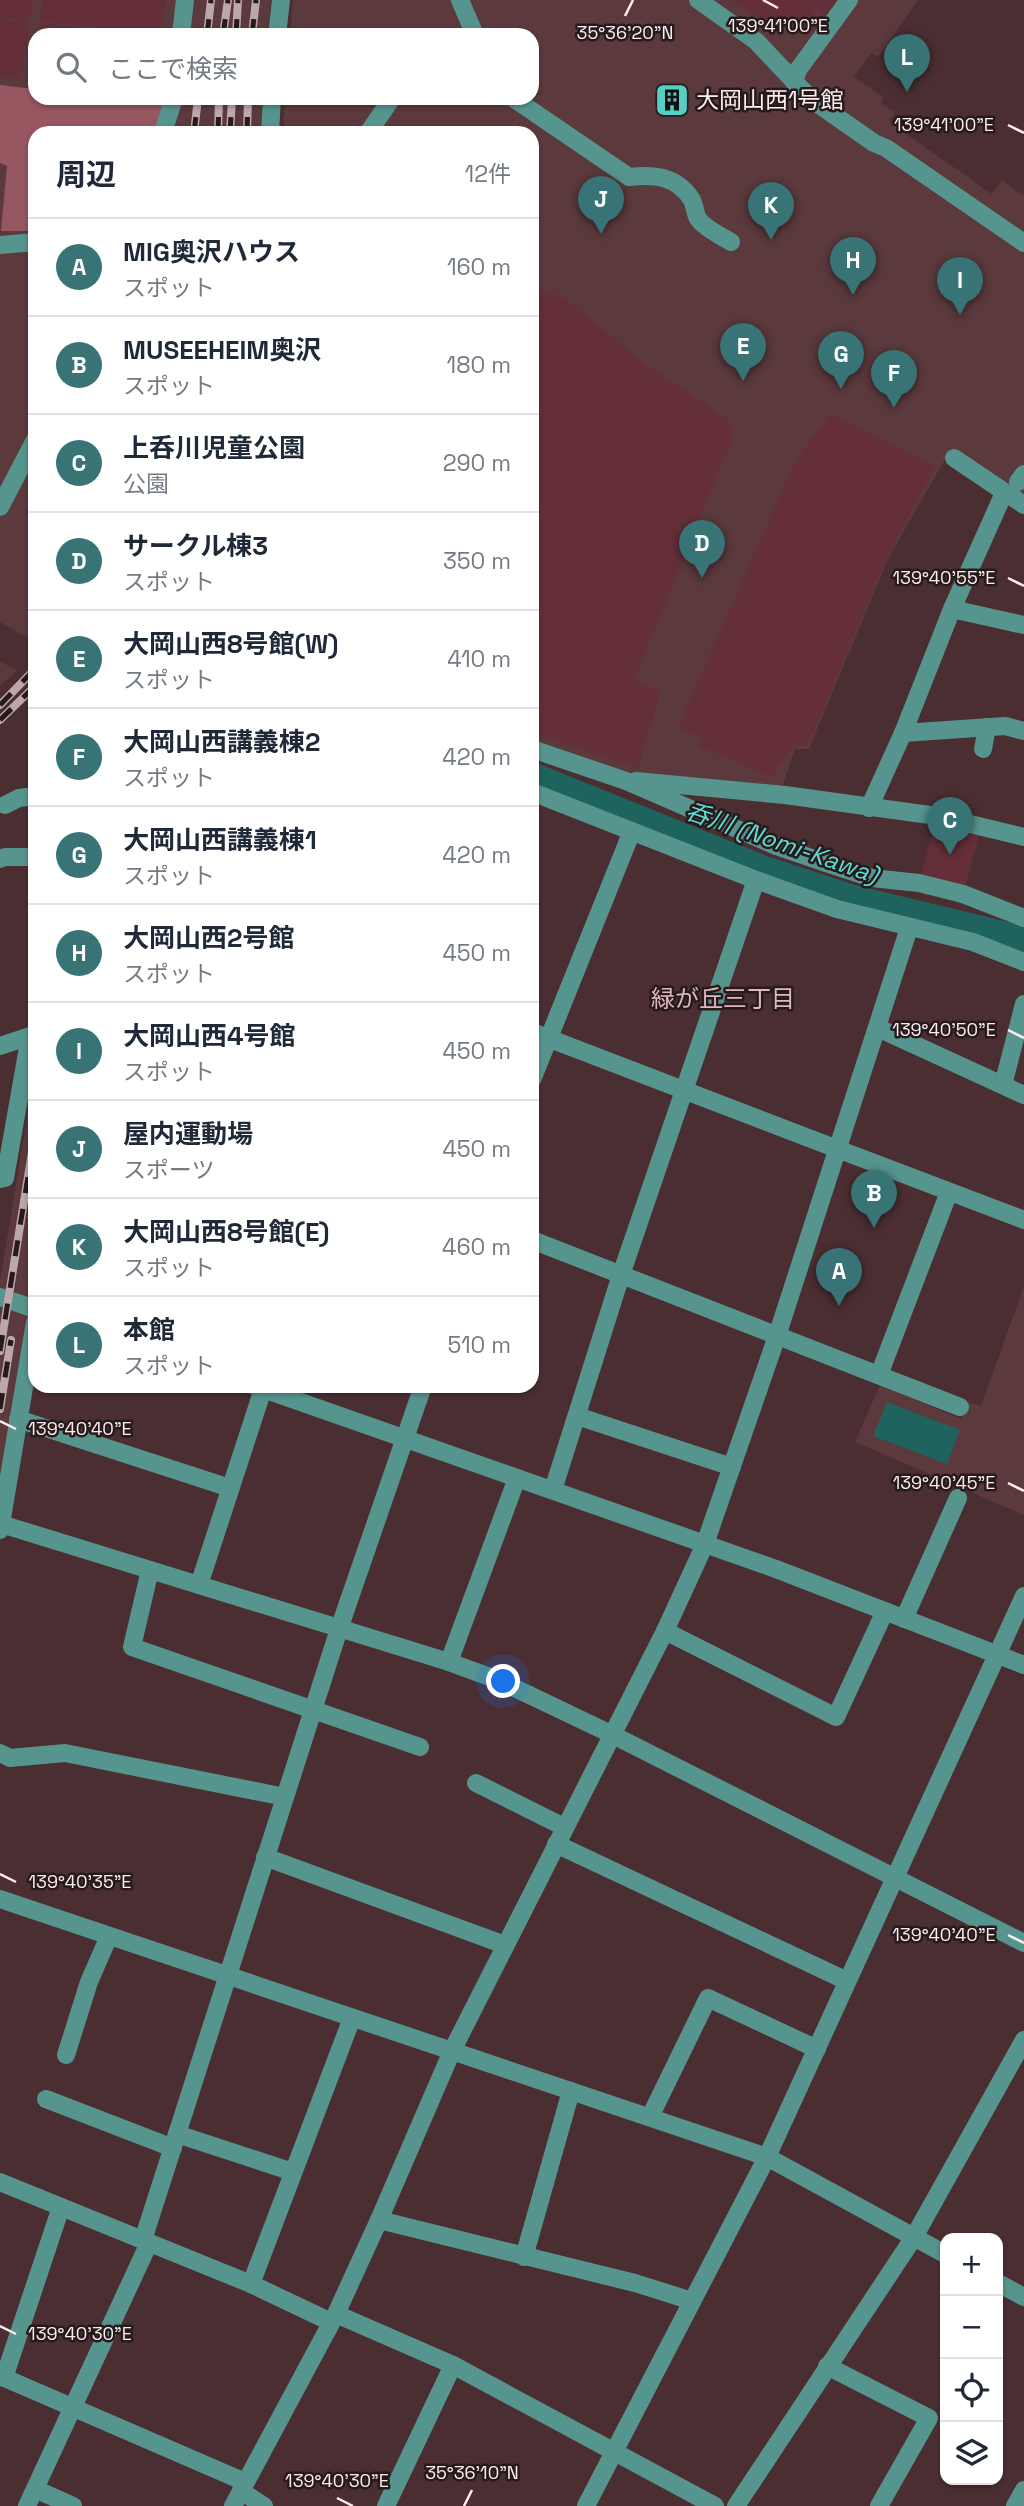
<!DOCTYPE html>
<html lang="ja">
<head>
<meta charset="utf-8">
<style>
  :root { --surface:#fff; --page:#f2f2f3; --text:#1f2937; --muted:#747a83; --line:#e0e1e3; --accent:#387376 }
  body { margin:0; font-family:"Space Grotesk","Noto Sans JP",sans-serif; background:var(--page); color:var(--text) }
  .controls { position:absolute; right:21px; bottom:21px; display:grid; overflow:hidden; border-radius:14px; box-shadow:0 2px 5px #0004 }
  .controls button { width:63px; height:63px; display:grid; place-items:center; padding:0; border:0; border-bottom:2px solid var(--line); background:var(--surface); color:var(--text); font:35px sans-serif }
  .you { position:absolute; left:504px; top:1682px; width:24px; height:24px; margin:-18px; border:5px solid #fff; border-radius:50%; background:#1a73e8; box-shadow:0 0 0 10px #1a73e833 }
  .badge { display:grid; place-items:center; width:46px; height:46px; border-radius:50%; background:var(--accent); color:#fff; font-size:23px; font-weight:700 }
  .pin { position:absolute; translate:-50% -58px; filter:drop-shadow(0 2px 4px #0008) }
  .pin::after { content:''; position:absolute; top:37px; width:24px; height:21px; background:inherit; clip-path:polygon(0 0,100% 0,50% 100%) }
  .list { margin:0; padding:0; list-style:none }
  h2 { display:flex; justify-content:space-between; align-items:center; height:91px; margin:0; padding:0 28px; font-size:30px }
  h2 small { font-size:23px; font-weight:400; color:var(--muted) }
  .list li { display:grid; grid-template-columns:46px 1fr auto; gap:21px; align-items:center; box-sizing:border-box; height:98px; padding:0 28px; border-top:2px solid var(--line) }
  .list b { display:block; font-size:26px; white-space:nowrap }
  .list p { margin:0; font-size:23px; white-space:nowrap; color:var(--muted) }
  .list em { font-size:23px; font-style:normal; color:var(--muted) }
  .icon { flex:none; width:38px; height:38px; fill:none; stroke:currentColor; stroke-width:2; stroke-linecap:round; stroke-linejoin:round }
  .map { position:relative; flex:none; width:1024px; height:2506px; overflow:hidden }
  .search { position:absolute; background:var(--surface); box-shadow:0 2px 5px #0004; left:28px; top:28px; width:511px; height:77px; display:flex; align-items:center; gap:18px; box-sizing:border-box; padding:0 24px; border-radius:21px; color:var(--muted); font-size:26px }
  .panel { position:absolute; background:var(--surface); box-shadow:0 2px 5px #0004; left:28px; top:126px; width:511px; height:1267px; border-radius:21px }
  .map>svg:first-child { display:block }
  .built { fill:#5b393d }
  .green { fill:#642f39 }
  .forest { fill:#965761 }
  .water { fill:#1f635e }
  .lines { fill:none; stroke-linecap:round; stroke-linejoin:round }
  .minor { stroke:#56948e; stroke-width:18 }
  .rail-casing { stroke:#bca8aa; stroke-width:8 }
  .rail { stroke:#271a1c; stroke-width:5; stroke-dasharray:16; stroke-linecap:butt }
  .ticks { fill:none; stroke:#fdedef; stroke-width:2.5 }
  .labels { text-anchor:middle; stroke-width:5; stroke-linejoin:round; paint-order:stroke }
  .poi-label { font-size:23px; fill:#fdedef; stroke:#271a1c; text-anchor:start }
  .water-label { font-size:24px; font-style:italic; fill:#5dded4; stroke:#271a1c }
  .neighbourhood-label { font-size:24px; fill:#ddb9be; stroke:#271a1c }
  .ticks-label { font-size:18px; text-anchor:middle; fill:#fdedef; stroke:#271a1c; stroke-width:5; stroke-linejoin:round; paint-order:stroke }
</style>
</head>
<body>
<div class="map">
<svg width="1024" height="2506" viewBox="0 0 1024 2506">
  <rect width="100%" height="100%" fill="#4a2e32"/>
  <g class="built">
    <polygon points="0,0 271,0 267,35 35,35 35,98 263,98 261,133 35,133 35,642 0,622"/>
    <polygon points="293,0 918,0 878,57 871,53 854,77 884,98 881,103 895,113 889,122 992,194 1002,180 1024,196 1024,496 951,449 888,559 809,749 795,749 782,787 669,778 605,769 532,742 532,133 283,133 285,98 532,98 532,35 290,35"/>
    <polygon points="0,661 17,671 0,686"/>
    <polygon points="35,1070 35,1280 0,1490 0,1281"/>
    <polygon points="1024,1286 1024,1515 855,1442 880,1385 961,1419 968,1402 981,1406"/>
  </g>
  <g class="green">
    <polygon points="0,0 33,0 30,21 0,17"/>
    <polygon points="43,0 166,0 161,35 40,21"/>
    <polygon points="731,0 836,0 825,16 816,10 799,33 784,22 759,19"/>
    <polygon points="0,19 29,23 21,79 0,77"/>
    <polygon points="41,23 133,35 39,35"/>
    <polygon points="532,285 565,299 645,364 727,419 734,434 634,680 661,691 638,768 532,733"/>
    <polygon points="830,414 935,466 887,557 807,746 794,746 771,777 700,746 702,739 678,728 794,463"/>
    <polygon points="937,816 981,828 963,894 919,883"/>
  </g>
  <polygon class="forest" points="0,85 35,89 35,98 107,98 166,105 155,133 35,133 35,231 1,231 7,166 0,163"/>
  <g class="water">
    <polygon points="532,761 767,856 855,885 1021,925 1024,926 1024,955 839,903 532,786"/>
    <polygon points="887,1402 960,1430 947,1464 873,1436"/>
  </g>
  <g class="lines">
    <g class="minor">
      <polyline points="460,0 475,35"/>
      <polyline points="698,0 756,41 811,99 874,143 886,148 1024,243"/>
      <polyline points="181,35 185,0"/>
      <polyline points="277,35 281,0"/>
      <polyline points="794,82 798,70 849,0"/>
      <path d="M513,98L629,177C654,174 677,176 692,200C695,206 695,215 699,220C706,229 721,236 731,242"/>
      <polyline points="163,133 174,98"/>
      <polyline points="270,133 272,98"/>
      <polyline points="368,133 392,98"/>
      <polyline points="0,245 35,242"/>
      <polyline points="954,458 1024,505"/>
      <polyline points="1018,482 1024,474"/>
      <polyline points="0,507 35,440"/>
      <polyline points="952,609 1024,625"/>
      <polyline points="903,733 1005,726 1024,731"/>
      <polyline points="532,749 626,781 776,846 832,865 872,878 919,883 963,894 1024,918"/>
      <polyline points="983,749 987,727"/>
      <polyline points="636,781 785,795 937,816 1024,837"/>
      <polyline points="532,792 756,880 837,909 973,942 1024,962"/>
      <polyline points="5,805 19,798 35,796"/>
      <polyline points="869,808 903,733 952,609 1004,493"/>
      <polyline points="0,859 5,857 35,857"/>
      <polyline points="878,1028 1024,1095"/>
      <path d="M532,1032C696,1096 860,1157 1024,1220"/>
      <polyline points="0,1046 30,1036 5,1178 0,1179"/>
      <polyline points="532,1080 632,831"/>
      <polyline points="1003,1085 1024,1004"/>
      <polyline points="532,1240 960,1407"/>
      <polyline points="0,1297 35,1309"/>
      <polyline points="879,1375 949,1192"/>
      <polyline points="255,1386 776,1569 1024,1665"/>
      <polyline points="577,1416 732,1467"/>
      <polyline points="18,1419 230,1488"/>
      <polyline points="553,1490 621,1275 756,880"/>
      <polyline points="1,1524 449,1662 498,1680 611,1734 1024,1943"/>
      <polyline points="0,1530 35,1322"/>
      <polyline points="150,1570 132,1647 420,1747"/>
      <polyline points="199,1585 264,1386"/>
      <polyline points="904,1619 958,1498"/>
      <polyline points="665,1631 836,1717 885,1611"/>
      <polyline points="449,1662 517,1478"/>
      <polyline points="0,1753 10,1758 65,1753 285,1797"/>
      <polyline points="476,1783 564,1827"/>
      <polyline points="556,1844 847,1981"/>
      <polyline points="265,1857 505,1945"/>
      <polyline points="0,1899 767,2157 945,2254"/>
      <polyline points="66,2055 89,1982 109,1936"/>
      <polyline points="46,2099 173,2148"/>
      <polyline points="650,2117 708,1998 817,2049"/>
      <polyline points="177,2134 293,2172"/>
      <polyline points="0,2182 251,2284 331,2322"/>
      <polyline points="379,2220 635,2283 692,2301"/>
      <polyline points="143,2240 339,1629 423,1386"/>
      <polyline points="524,2257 571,2091"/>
      <polyline points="998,2283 1024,2297"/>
      <polyline points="251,2284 352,2018"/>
      <polyline points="336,2314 453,2365 715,2506"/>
      <polyline points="827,2366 929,2418 879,2506"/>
      <polyline points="0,2376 245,2482"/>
      <polyline points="4,2378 61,2207"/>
      <polyline points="35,2489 73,2506"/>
      <polyline points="241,2491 264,2506"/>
      <polyline points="27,2506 149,2243"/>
      <polyline points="233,2506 336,2314 379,2220 452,2051 665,1631 705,1544 777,1336 909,928"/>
      <polyline points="386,2506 453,2365"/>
      <polyline points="586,2506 767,2157 1024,1596"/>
      <polyline points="736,2506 914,2237 1024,2040"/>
      <polyline points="1015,2506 1024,2490"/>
    </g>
    <g class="rail-casing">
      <g id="rail">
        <polyline points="207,35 211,0"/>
        <polyline points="223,35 228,0"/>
        <polyline points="236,35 238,0"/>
        <polyline points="252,35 256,0"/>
        <polyline points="194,133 198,98"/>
        <polyline points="218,133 219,98"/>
        <polyline points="230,133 232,98"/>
        <polyline points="247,133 248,98"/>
        <polyline points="0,705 35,669"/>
        <polyline points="0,720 35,686"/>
        <polyline points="0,1351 35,1133"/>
        <polyline points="0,1409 11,1340"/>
      </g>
    </g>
    <use href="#rail" class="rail"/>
  </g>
  <path class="ticks" d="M763,0L778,8M625,16L633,0M1008,125L1024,133M1008,578L1024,586M1008,1030L1024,1038M0,1421L16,1429M1008,1483L1024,1491M0,1874L16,1882M1008,1935L1024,1943M0,2326L16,2334M337,2498L353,2506M464,2506L472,2490"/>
  <defs>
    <g id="building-square" transform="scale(1.75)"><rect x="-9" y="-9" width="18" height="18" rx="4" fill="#56cec4" stroke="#271a1c"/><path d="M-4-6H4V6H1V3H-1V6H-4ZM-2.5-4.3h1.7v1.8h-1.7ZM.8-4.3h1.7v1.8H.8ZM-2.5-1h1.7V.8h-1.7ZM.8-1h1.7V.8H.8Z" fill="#111"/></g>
  </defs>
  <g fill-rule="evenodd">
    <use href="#building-square" x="672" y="100"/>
  </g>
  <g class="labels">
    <g class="poi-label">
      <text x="696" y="108">大岡山西1号館</text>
    </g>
    <g class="water-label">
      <text transform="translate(782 843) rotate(19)" y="8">呑川 (Nomi-Kawa)</text>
    </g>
    <g class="neighbourhood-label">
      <text x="723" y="1007">緑が丘三丁目</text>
    </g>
  </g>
  <g class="ticks-label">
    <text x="778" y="32">139°41'00"E</text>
    <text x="625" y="39">35°36'20"N</text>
    <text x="944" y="131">139°41'00"E</text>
    <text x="944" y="584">139°40'55"E</text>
    <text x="944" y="1036">139°40'50"E</text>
    <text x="80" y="1435">139°40'40"E</text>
    <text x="944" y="1489">139°40'45"E</text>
    <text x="80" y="1888">139°40'35"E</text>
    <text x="944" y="1941">139°40'40"E</text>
    <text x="80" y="2340">139°40'30"E</text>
    <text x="472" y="2479">35°36'10"N</text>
    <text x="337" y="2487">139°40'30"E</text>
  </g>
</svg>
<div class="controls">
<button>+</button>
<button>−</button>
<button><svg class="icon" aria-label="locate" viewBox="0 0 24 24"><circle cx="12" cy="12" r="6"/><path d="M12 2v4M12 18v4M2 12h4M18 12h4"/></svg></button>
<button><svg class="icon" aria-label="layers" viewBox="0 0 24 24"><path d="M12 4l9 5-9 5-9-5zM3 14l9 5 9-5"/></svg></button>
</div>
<div class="you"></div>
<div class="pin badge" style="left:839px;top:1306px">A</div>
<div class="pin badge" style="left:874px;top:1228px">B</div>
<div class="pin badge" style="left:950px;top:855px">C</div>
<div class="pin badge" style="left:702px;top:578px">D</div>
<div class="pin badge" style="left:743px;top:381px">E</div>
<div class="pin badge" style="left:894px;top:408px">F</div>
<div class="pin badge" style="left:841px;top:389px">G</div>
<div class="pin badge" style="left:853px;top:295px">H</div>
<div class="pin badge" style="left:960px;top:315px">I</div>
<div class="pin badge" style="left:601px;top:234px">J</div>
<div class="pin badge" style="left:771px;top:240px">K</div>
<div class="pin badge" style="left:907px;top:92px">L</div>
<div class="search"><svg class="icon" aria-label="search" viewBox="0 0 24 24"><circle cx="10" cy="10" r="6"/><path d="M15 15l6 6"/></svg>ここで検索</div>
<section class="panel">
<h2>周辺<small>12件</small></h2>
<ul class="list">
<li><span class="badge">A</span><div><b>MIG奥沢ハウス</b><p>スポット</p></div><em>160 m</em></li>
<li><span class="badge">B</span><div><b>MUSEEHEIM奥沢</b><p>スポット</p></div><em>180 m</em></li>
<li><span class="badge">C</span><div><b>上呑川児童公園</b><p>公園</p></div><em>290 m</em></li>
<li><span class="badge">D</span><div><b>サークル棟3</b><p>スポット</p></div><em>350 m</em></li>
<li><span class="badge">E</span><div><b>大岡山西8号館(W)</b><p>スポット</p></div><em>410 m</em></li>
<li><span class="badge">F</span><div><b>大岡山西講義棟2</b><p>スポット</p></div><em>420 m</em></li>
<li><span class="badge">G</span><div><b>大岡山西講義棟1</b><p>スポット</p></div><em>420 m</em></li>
<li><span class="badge">H</span><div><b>大岡山西2号館</b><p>スポット</p></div><em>450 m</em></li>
<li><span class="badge">I</span><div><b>大岡山西4号館</b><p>スポット</p></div><em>450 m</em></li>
<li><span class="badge">J</span><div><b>屋内運動場</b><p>スポーツ</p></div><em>450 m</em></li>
<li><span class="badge">K</span><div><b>大岡山西8号館(E)</b><p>スポット</p></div><em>460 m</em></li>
<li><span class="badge">L</span><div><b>本館</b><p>スポット</p></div><em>510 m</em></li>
</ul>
</section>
</div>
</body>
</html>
